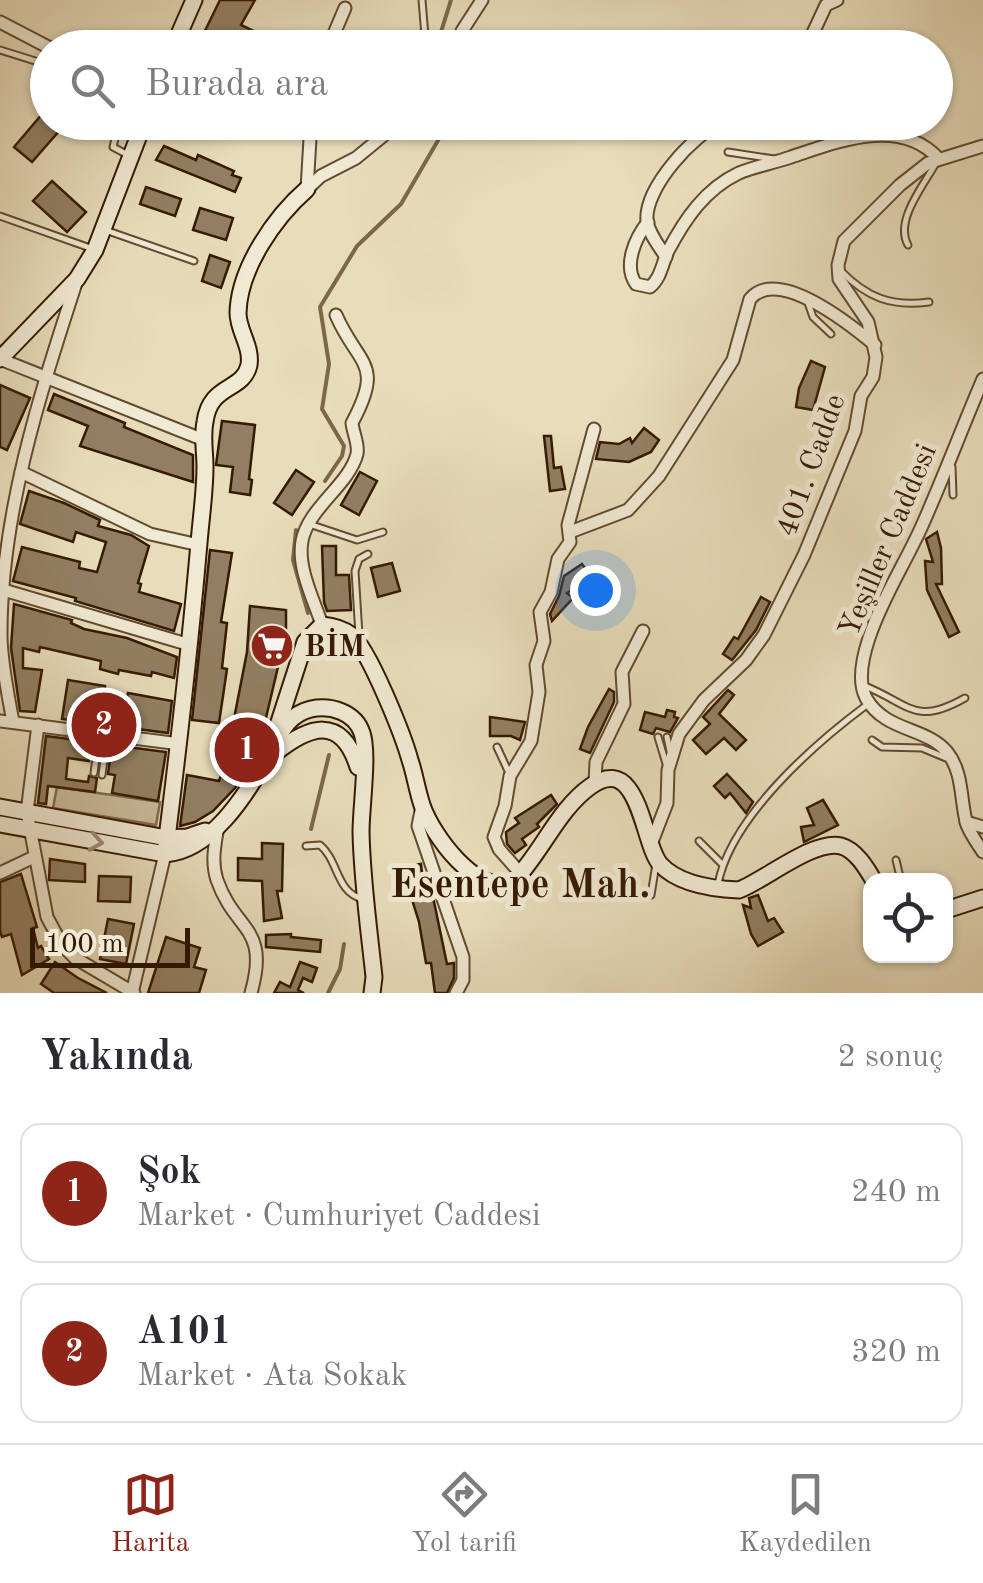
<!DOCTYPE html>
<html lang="tr">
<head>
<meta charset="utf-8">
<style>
  :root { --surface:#fff; --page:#f7f7f7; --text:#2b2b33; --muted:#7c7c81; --line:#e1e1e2; --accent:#8f2418 }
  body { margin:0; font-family:"Old Standard TT",serif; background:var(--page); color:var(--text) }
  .controls { position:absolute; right:30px; bottom:30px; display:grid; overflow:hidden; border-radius:20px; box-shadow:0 2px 8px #0004 }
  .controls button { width:90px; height:90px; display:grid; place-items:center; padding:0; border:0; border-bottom:2px solid var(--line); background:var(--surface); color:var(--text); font:50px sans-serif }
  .scale { position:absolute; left:30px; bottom:25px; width:160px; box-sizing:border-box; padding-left:10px; border:5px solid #351a02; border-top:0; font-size:28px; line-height:35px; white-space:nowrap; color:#351a02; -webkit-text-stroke:8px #f0e9d3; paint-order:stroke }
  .you { position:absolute; left:595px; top:590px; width:35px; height:35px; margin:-25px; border:8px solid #fff; border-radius:50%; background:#1a73e8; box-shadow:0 0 0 15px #1a73e833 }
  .badge { display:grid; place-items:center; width:65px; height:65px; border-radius:50%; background:var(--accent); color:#fff; font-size:32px; font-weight:700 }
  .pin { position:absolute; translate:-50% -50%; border:5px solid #fff; box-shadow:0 2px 10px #0006 }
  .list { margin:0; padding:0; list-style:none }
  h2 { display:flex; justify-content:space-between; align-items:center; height:130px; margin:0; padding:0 40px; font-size:42px }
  h2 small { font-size:32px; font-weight:400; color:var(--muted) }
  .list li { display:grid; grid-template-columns:65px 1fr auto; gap:30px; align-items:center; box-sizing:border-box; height:140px; margin:0 20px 20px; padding:0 20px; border:2px solid var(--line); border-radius:20px }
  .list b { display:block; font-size:38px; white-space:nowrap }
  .list p { margin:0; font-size:32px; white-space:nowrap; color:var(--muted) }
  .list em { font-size:32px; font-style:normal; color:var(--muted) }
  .icon { flex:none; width:55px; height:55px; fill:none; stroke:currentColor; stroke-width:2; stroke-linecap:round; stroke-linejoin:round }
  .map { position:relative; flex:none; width:983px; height:993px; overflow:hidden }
  .search { position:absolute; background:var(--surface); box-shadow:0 2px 8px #0004; left:30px; right:30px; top:30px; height:110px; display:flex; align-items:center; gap:25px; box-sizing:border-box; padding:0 35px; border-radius:55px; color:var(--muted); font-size:38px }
  .sheet { height:450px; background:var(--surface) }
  nav { display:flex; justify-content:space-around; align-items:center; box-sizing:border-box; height:140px; border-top:2px solid var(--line); background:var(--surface); font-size:28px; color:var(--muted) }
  nav a { display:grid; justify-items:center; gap:5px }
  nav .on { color:var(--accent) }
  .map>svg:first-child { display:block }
  .green { fill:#cabc9c; stroke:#806b4f; stroke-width:2.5 }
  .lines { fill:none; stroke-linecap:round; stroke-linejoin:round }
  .stream { stroke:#7c674b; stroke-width:4 }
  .building { fill:#927f62; stroke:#351a02; stroke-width:2.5 }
  .lane-casing { stroke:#624b30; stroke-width:9 }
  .street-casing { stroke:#624b30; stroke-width:15 }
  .secondary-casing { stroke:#351a02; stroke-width:19 }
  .lane { stroke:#f0e9d3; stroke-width:5 }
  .street { stroke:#f0e9d3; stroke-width:11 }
  .secondary { stroke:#f0e9d3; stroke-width:15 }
  .oneway { stroke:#9c8c75 }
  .labels { text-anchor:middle; stroke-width:10; stroke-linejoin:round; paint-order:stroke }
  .street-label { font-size:30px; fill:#351a02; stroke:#f0e9d3 }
  .poi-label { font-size:30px; font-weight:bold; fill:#351a02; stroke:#f0e9d3; text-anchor:start }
  .district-label { font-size:40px; font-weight:bold; fill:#351a02; stroke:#f0e9d3 }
</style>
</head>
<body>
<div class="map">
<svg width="983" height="993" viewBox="0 0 983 993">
  <rect width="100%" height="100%" fill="#e8ddbb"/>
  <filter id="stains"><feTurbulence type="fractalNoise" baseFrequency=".002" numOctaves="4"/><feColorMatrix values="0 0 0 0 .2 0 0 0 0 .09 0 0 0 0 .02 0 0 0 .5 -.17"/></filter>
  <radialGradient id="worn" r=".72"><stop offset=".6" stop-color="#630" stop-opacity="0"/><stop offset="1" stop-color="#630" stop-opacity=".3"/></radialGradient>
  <polygon class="green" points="57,787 160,802 156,825 53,808"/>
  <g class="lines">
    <g class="stream">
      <polyline points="436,48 451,0"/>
      <polyline points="325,481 342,456 344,446 322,409 329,364 320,307 357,246 401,204 440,137 444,122"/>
      <polyline points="296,530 293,560 308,613"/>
      <polyline points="311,829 329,755"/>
      <polyline points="328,993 340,969 344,944"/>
    </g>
  </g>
  <g class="building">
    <polygon points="220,0 255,0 241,25 262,35 256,48 198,45"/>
    <polygon points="48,96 48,122 67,122 32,162 14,147 43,113 37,108"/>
    <polygon points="164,146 196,160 198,155 234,171 232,175 241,178 235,192 156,160"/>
    <polygon points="52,181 86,212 67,232 33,201"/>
    <polygon points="146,187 181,199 175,216 140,204"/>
    <polygon points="200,208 233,218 226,240 193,230"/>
    <polygon points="210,255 230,262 221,288 202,281"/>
    <polygon points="811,361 825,367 813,410 796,407 799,388"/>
    <polygon points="0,385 30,398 7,450 0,447"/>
    <polygon points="54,394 125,423 124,427 193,455 193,482 80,446 88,426 48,410"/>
    <polygon points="222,421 255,425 249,479 252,480 250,495 230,492 233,467 216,465"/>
    <polygon points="644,428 659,440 651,452 629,462 596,459 600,442 619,444 630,438 632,443"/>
    <polygon points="544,436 551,436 554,468 561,467 565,489 550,491"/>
    <polygon points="296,470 314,482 292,515 274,503"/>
    <polygon points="360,472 377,481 359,515 341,505"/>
    <polygon points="29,491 64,503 100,520 98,526 131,535 149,546 138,583 141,584 139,592 181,604 174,631 75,601 76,598 13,581 22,547 80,562 79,568 97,572 106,542 76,532 73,542 20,524"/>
    <polygon points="937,532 941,548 942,584 936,584 959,632 949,637 927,590 925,561 933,562 926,539"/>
    <polygon points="322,546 336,546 336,575 349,575 351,610 327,611 324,602"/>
    <polygon points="210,550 232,553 221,622 227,623 222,668 227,669 219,723 192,720"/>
    <polygon points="392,563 400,591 378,597 371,568"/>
    <polygon points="582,564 591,576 567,593 573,598 552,621 550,614 559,596 564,576"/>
    <polygon points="761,597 770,602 756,630 732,660 723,654 734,637 738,639"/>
    <polygon points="14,604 72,620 71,623 84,629 127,638 177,657 174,678 152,672 151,676 119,670 118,674 100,669 101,661 40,647 39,652 23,648 23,668 42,670 35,712 20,711 11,648"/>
    <polygon points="250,606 286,610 286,633 260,743 235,788 213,811 195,822 180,826 187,775 219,781 225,765 247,652"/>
    <polygon points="68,680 105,686 103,702 125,706 128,693 172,701 168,733 62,719"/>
    <polygon points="609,689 614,692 614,702 590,753 580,749 588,727"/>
    <polygon points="728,690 734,695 719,714 746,740 736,750 724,738 706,754 693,740 710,724 703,717"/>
    <polygon points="667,710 675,712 674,717 678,718 670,732 656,728 653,734 640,730 645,712 665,717"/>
    <polygon points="490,717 525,722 520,740 511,736 490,736"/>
    <polygon points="46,736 92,742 89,761 68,758 66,779 88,782 89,776 97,778 95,792 48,786 46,804 38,803"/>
    <polygon points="112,745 166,752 158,801 112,793 115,775 108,774"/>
    <polygon points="727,774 753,802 746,813 730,793 725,798 714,786"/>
    <polygon points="551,795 557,804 537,824 539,827 522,839 526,845 515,853 507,844 506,832 519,823 515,818"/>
    <polygon points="823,800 838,825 804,842 801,827 814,825 807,808"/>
    <polygon points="262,843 283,844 282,891 277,891 282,918 264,921 262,881 238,880 238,858 262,859"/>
    <polygon points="50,859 85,864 85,882 49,880"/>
    <polygon points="421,864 425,899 433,897 447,964 454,963 454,978 447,993 435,993 431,963 426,963 419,922 409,890 406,890 404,866"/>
    <polygon points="21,874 37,927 33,928 38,948 41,946 49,959 22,975 11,934 2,937 0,931 0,882"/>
    <polygon points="99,876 131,877 130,902 98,901"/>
    <polygon points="758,895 768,921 774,918 783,932 758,946 751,934 743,905 751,908 749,898"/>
    <polygon points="108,919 134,924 126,964 100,959"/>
    <polygon points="291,934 291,937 321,940 320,952 266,947 266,935"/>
    <polygon points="166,937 200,948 194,967 206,970 199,993 148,993"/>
    <polygon points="55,962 78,978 107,993 54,993 41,984"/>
    <polygon points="300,962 317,968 312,982 303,978 298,990 304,993 274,993 280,982 290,987"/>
  </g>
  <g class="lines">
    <g class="lane-casing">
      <g id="lane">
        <polyline points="422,0 426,48"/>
        <polyline points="0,50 48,65"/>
        <polyline points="119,122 113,147 128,155"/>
        <polyline points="728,152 774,159"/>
        <polyline points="0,216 93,249"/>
        <polyline points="108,231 194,261"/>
        <path d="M908,245C894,220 925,184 937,161"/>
        <path d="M840,270C867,298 892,307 929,302"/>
        <polyline points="808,303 813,317 831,334"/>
        <polyline points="952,467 953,495"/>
        <polyline points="312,525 357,540 383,532"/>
        <polyline points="359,635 355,571 359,559 368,554"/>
        <path d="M865,686C911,705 915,726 965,698"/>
        <polyline points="658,737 667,767"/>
        <polyline points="667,737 670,751"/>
        <polyline points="872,740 882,747 922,748 946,758"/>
        <polyline points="497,747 509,773"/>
        <polyline points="94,773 99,736"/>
        <polyline points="102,775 107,737"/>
        <polyline points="699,841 722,864"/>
        <path d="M306,846L320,845C339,861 336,893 363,899"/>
        <polyline points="896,860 901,881"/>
        <path d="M718,884C731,817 814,744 868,704"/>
        <polyline points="651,895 656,864"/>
      </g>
    </g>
    <g class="street-casing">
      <g id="street">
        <polyline points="0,22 50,48"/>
        <polyline points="328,48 345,8"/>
        <polyline points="468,48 462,31 482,0"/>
        <polyline points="806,48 826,5 837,0"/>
        <polyline points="307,189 321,176 356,158 400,122"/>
        <polyline points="307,189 311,122"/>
        <path d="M648,222C635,238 623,266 636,284L650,287C661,278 662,264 668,251C685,219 705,189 739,173C756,166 774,163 791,157C837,142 899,116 938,158"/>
        <path d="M666,257C659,246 649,234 647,221C644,188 694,134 722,122"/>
        <polyline points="0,359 204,440"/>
        <path d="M983,379C962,428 943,479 921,528C904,565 882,599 869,638C863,656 857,681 866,698C885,732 927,727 947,752C964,773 960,802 967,825C971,835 977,843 983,852"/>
        <polyline points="21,472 150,534 199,545"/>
        <path d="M570,532L628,510L659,476L733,360L750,299C778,266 851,325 875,345"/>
        <polyline points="0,589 190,645"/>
        <path d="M322,625C314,600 297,568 302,541C308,508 349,485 357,454C359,444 353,433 352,423C385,362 358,366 336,315"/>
        <polyline points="0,721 180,744"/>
        <path d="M13,722C8,695 2,666 1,638C0,517 39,397 76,283"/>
        <polyline points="38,725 27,812 47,917 62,945 75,958 134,993"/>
        <polyline points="595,783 596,762 624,704 622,672 643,631"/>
        <polyline points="422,806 418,826 463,957 463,980 456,993"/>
        <polyline points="966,822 983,827"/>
        <path d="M218,826C215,844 211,862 217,880C235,932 270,926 251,993"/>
        <polyline points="650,847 667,803 668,770 679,734 704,700 746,660 764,635 804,555 855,431 861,396 873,377 876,357 868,322 839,279 838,265 844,241 900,185 928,163 983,146"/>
        <polyline points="0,873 34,857"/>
        <polyline points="521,874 499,849 494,837 505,806 510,776 531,741 539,692 536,665 544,641 540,612 551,592 558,559 570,542 568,525 594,429"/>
        <polyline points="132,993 165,854"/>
      </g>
    </g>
    <g class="secondary-casing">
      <g id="secondary">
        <polyline points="173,48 194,0"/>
        <polyline points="0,359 77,279 95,250 144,122"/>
        <path d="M274,754C309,726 341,714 358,767"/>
        <path d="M267,759L305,642L322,625C333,626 342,628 351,635C369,649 403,735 410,760C415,775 417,790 422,805C432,835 477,897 513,882C541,854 558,809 591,786C640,752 642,843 660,864C678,884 714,889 739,890C765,880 814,839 841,846C856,850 867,869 874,881"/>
        <polyline points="0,807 167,838 187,837 205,831"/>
        <path d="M0,824L165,854C211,851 246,795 267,758C279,738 285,715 311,709C331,705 355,712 362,733C369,754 361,807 361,832C362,881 369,929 374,977L372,993"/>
        <path d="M165,854C178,751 190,647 199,543C201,518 205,492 205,467C205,452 202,437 205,422C210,383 243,392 249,365C252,346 238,331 238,313C239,268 275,217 307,189"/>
        <polyline points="946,910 983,898"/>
      </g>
    </g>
    <use href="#lane" class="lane"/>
    <use href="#street" class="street"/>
    <use href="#secondary" class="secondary"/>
  </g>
  <defs><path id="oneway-chevron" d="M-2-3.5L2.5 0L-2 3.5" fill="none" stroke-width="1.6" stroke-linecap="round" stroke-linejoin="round" transform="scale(2.5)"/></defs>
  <use class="oneway" href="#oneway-chevron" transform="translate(96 842) rotate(10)"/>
  <defs>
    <g id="supermarket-disc" transform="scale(2.25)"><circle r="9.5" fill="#8f2418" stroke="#f0e9d3"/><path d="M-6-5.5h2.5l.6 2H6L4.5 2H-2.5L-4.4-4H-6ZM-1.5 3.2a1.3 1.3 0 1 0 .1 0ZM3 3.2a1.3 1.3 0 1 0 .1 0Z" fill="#fff"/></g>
  </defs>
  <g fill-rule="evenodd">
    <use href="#supermarket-disc" x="272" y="646"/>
  </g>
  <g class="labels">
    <g class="street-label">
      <text transform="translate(810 465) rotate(-70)" y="10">401. Cadde</text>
      <text transform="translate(887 540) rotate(-67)" y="10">Yeşiller Caddesi</text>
    </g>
    <g class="poi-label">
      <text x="304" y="656">BİM</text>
    </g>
    <g class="district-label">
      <text x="520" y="897">Esentepe Mah.</text>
    </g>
  </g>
  <rect width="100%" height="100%" filter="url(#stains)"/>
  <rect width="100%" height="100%" fill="url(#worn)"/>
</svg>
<div class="controls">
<button><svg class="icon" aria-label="locate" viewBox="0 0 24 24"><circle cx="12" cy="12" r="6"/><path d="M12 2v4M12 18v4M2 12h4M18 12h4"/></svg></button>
</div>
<div class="scale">100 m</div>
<div class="you"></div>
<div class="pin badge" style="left:247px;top:750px">1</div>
<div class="pin badge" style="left:104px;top:725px">2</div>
<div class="search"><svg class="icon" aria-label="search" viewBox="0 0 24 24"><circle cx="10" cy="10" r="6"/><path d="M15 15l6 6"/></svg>Burada ara</div>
</div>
<section class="sheet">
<h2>Yakında<small>2 sonuç</small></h2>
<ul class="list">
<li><span class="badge">1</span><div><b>Şok</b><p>Market · Cumhuriyet Caddesi</p></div><em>240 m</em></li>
<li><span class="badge">2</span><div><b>A101</b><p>Market · Ata Sokak</p></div><em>320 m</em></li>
</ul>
</section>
<nav>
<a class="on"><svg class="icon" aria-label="map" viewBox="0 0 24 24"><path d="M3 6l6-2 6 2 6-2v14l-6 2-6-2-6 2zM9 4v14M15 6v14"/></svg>Harita</a>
<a><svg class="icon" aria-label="directions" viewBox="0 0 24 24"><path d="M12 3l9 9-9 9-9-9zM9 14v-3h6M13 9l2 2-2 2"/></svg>Yol tarifi</a>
<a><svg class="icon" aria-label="saved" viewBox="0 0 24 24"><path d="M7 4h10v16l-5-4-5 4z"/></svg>Kaydedilen</a>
</nav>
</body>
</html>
